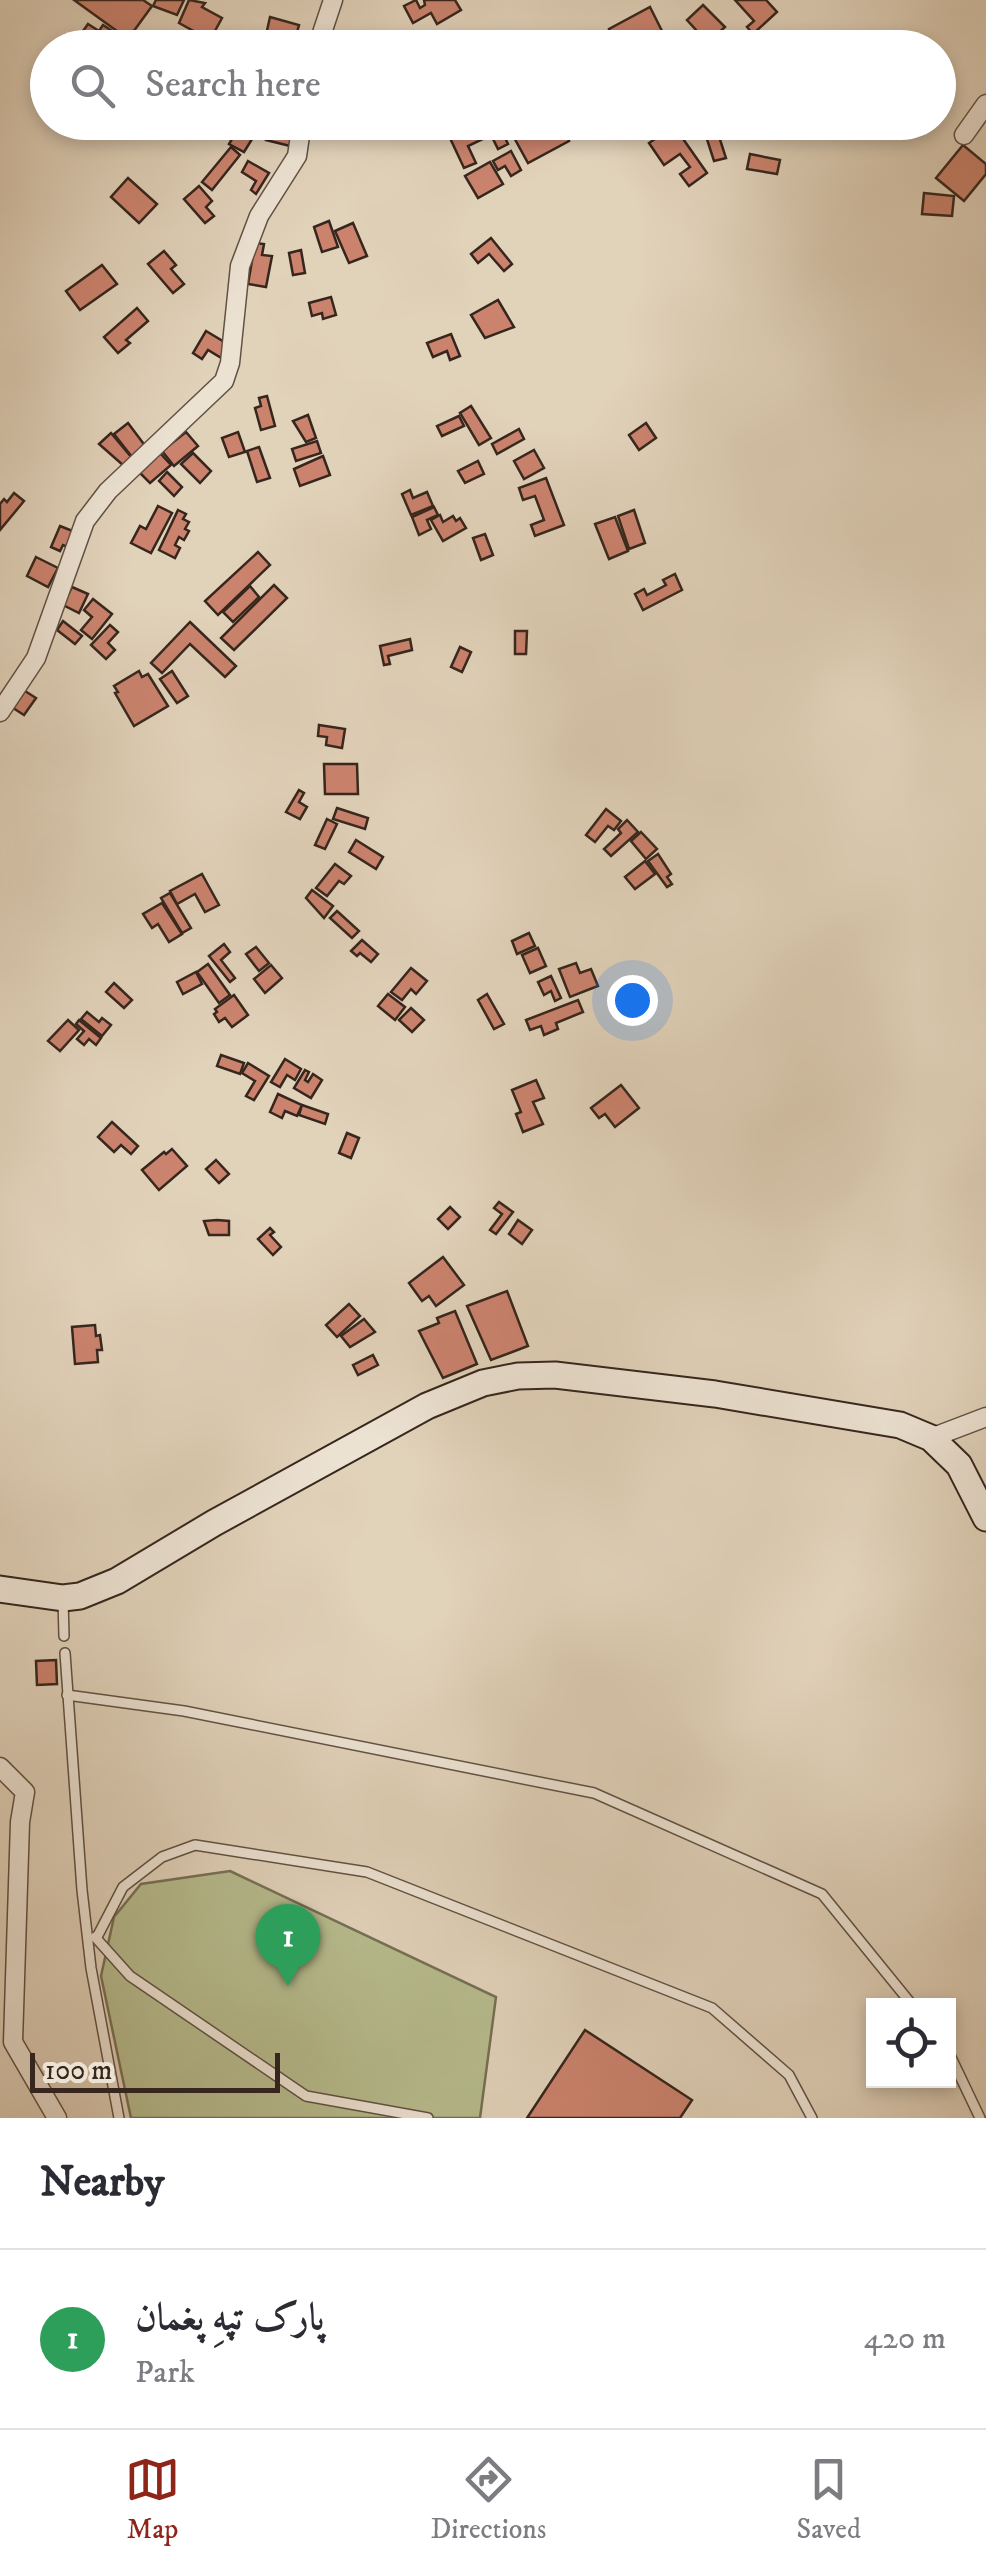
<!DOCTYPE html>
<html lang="en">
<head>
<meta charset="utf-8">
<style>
  :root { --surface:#fff; --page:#f7f7f7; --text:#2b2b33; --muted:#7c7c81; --line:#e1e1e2; --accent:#8f2418 }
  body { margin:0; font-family:"IM FELL DW Pica",Amiri,serif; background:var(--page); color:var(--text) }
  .controls { position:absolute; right:30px; bottom:30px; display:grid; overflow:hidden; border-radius:0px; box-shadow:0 5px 15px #0003 }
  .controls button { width:90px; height:90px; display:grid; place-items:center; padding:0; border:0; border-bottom:2px solid var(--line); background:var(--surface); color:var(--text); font:50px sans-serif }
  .scale { position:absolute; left:30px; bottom:25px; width:250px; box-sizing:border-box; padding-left:10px; border:5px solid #36261d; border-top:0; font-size:28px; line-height:35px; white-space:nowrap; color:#36261d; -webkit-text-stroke:8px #ece2d2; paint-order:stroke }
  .you { position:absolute; left:632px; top:1000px; width:35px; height:35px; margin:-25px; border:8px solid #fff; border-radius:50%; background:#1a73e8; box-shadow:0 0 0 15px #1a73e833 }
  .badge { display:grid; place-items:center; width:65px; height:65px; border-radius:50%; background:var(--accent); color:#fff; font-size:32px; font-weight:700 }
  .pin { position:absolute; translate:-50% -82px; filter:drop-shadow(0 2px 5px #0008) }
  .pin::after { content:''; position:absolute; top:52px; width:35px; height:30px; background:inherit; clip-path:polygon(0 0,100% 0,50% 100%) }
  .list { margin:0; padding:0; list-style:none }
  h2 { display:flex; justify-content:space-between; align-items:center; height:130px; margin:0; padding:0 40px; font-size:42px }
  h2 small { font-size:32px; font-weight:400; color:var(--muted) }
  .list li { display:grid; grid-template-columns:65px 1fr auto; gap:30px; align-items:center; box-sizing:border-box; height:180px; padding:0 40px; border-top:2px solid var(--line) }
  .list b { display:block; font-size:38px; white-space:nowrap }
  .list p { margin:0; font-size:32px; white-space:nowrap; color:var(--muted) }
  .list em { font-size:32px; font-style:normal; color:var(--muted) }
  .icon { flex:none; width:55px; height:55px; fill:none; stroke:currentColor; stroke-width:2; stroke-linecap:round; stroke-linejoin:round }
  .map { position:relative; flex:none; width:986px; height:2118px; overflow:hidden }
  .search { position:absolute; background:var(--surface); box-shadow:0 5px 15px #0003; left:30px; right:30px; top:30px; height:110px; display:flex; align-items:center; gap:25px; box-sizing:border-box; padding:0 35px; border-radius:55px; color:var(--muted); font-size:38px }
  .sheet { height:310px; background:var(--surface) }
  nav { display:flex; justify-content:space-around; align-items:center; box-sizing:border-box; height:140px; border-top:2px solid var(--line); background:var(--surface); font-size:28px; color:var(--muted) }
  nav a { display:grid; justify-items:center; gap:5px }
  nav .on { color:var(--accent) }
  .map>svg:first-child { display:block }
  .green { fill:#b6bb8d; stroke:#767055; stroke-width:2.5 }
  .building { fill:#cb836e; stroke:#36261d; stroke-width:2.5 }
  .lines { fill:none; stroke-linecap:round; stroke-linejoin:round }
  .lane-casing { stroke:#615144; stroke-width:12 }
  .street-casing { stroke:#615144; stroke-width:21 }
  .secondary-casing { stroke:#36261d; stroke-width:29 }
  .lane { stroke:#ece2d2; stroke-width:9 }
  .street { stroke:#ece2d2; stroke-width:18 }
  .secondary { stroke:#ece2d2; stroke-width:25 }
</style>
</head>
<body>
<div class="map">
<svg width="986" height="2118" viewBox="0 0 986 2118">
  <rect width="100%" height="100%" fill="#e1d2ba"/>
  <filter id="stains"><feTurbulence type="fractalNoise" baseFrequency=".002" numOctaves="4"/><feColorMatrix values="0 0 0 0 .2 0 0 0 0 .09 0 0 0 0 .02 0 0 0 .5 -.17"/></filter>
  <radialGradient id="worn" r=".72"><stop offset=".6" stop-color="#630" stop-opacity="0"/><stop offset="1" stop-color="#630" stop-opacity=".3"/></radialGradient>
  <polygon class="green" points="230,1871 496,1997 480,2118 131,2118 101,1976 114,1917 141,1884"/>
  <g class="building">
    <polygon points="74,0 143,0 152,6 128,39"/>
    <polygon points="156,0 184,0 177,15 153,6"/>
    <polygon points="189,0 205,3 202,7 222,18 210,40 179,23"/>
    <polygon points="416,0 420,8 425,5 424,0 455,0 461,10 437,24 431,13 413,23 404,6"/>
    <polygon points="735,0 766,0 777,12 753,34 747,27 754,21"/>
    <polygon points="703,5 725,27 708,43 687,20"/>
    <polygon points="650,7 663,33 635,48 618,48 609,29"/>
    <polygon points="270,17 299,25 294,43 266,35"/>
    <polygon points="88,24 99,31 103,25 132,44 129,48 99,48 95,44 93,48 71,48"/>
    <polygon points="242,122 257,131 244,152 229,144"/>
    <polygon points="270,122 296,122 290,146 266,140"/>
    <polygon points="483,122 497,122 508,144 498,149 491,135 468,146 476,163 464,168 450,138"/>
    <polygon points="529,122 559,122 569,141 528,163 511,132"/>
    <polygon points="715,124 726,158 714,161 703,127"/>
    <polygon points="674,126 707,173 689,186 680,174 690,167 680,154 664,165 649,143"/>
    <polygon points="963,145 986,164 986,174 964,201 936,178"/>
    <polygon points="231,147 240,155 212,190 202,182"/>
    <polygon points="511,151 521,170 511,176 505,166 498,170 493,161"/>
    <polygon points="750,154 780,160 777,174 747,169"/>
    <polygon points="248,161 269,173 256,194 251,190 256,181 242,172"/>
    <polygon points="490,162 503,184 478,198 465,176"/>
    <polygon points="128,178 157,204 139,223 111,197"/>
    <polygon points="199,186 212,201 206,207 214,216 205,223 184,199"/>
    <polygon points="924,193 954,196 952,216 922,214"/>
    <polygon points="329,221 338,247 322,252 314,227"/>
    <polygon points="353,223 367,256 349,263 335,231"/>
    <polygon points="491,238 512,264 504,271 489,254 478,263 471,254"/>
    <polygon points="255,243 264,244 262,255 272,256 266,287 248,284"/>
    <polygon points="301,250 305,273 293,275 289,253"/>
    <polygon points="164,251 176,265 171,269 184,284 173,293 148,264"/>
    <polygon points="102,265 117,284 80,310 66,291"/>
    <polygon points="331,297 336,315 323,319 322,313 312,316 309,303"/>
    <polygon points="498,300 514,327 485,338 471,315"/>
    <polygon points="137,308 148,321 126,340 130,343 118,353 104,337"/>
    <polygon points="206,331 231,346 223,359 208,350 202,359 193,353"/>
    <polygon points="451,334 460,356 450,360 447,351 433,357 427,343"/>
    <polygon points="267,396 275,426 261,430 255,408 261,406 259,398"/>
    <polygon points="471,406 491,438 479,445 460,413"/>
    <polygon points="308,415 316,438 306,442 293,421"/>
    <polygon points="459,416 464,426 442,436 437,426"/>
    <polygon points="128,423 146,447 132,457 114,434"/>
    <polygon points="646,423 656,438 639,450 629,435"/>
    <polygon points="519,429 524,439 497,454 492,444"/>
    <polygon points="186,432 198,446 174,466 162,451"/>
    <polygon points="238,432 245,452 229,457 222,438"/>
    <polygon points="111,433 132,458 124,466 99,444"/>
    <polygon points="317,441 321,453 296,461 292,449"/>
    <polygon points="259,447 270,478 257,482 247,451"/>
    <polygon points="534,450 544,468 524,479 514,461"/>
    <polygon points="160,453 171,465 150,483 139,472"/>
    <polygon points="193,453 211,471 200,483 181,464"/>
    <polygon points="323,456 330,475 300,486 294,469"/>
    <polygon points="478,461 484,474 465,483 458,471"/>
    <polygon points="167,472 182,487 174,496 159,481"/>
    <polygon points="546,478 564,525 535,536 531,525 544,520 535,496 523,500 519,488"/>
    <polygon points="410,490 413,498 427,492 433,506 411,515 402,494"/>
    <polygon points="14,493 24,501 0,530 0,504 4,499 7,502"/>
    <polygon points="158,506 172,513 151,553 131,543 140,526 146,529"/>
    <polygon points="434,507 438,515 427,520 431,529 419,535 412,517"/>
    <polygon points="178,510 186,514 183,519 189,522 185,529 189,531 184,540 179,537 175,545 180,548 175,558 159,550"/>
    <polygon points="634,510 645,543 629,549 618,516"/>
    <polygon points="440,515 443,522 453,516 456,521 460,518 466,528 443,541 431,520"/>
    <polygon points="615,517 628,551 609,559 595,524"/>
    <polygon points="60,526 80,534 73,549 63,545 60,551 51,547"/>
    <polygon points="485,534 493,555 481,560 473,538"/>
    <polygon points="258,552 270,565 218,615 205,601"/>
    <polygon points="36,557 58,568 48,587 27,576"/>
    <polygon points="675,574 682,590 643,610 635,594 644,589 647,595 666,585 663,580"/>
    <polygon points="274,585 287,598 234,650 221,638"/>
    <polygon points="250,586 259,597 233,622 223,612"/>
    <polygon points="72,587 88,594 79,613 63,605"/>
    <polygon points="93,599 112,614 92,639 81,630 92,617 84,610"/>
    <polygon points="63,621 82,636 75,644 57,630"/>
    <polygon points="190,622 236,666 225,677 190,644 162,673 151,663"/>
    <polygon points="110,625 118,632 108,643 115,650 106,659 91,645"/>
    <polygon points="515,631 527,631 526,654 515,654"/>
    <polygon points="410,639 412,650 388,656 390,664 384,665 380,646"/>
    <polygon points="460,647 471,652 462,672 451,667"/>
    <polygon points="139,671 142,677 148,674 168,706 134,726 115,693 118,692 114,686"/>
    <polygon points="172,671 188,696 177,703 160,679"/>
    <polygon points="25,691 36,698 24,715 13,708"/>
    <polygon points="319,725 345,729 342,748 326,745 327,737 318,736"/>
    <polygon points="324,764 357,764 358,794 325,794"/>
    <polygon points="299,790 304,793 299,802 307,807 300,819 286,812"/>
    <polygon points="337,808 368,818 365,829 333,819"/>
    <polygon points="606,809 621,821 614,830 608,826 595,842 586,835"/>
    <polygon points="327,819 337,824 325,849 315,845"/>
    <polygon points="627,820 638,832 611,856 604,849 621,833 618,829"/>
    <polygon points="641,832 657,849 646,859 631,841"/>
    <polygon points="356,840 383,857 376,869 349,852"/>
    <polygon points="658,854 671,874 667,877 672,884 667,887 648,861"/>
    <polygon points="645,861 655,874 635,889 625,877"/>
    <polygon points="335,864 351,876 344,884 339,881 327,896 316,888"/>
    <polygon points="202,874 219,905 205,912 195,894 177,904 170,891"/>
    <polygon points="312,890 333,906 324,918 306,898"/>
    <polygon points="170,893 191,928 182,933 161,898"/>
    <polygon points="162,903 182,934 169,942 158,924 152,928 143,914"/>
    <polygon points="337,911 359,931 352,938 330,918"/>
    <polygon points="529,933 535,946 517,954 512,941"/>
    <polygon points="362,940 378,954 371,962 360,953 357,956 351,951"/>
    <polygon points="224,944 230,952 221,960 235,978 230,982 209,956"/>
    <polygon points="256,947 269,963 259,971 246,954"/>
    <polygon points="538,948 546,966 530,973 522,955"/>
    <polygon points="576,963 580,973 591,969 598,986 570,997 559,969"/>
    <polygon points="208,964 230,995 219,1003 197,972"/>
    <polygon points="271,965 282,978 265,993 254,979"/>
    <polygon points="411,968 427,981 416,994 411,989 402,1000 391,992"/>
    <polygon points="196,972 202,984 183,994 177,982"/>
    <polygon points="551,976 561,998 555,1001 551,991 544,995 538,982"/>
    <polygon points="114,983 132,1000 124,1008 106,992"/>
    <polygon points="388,994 405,1007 395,1020 378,1006"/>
    <polygon points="487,994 504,1024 494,1029 478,1000"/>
    <polygon points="234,995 248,1015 232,1027 225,1018 219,1022 214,1014 217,1012 215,1009"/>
    <polygon points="578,1000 583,1012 556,1023 558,1029 544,1035 541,1026 530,1030 526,1020"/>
    <polygon points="411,1008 424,1020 412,1032 399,1020"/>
    <polygon points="87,1012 99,1022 102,1018 111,1025 102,1036 81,1019"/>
    <polygon points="68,1020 79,1030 60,1051 48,1041"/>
    <polygon points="79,1020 101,1038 96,1045 89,1039 84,1045 77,1039 84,1031 76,1024"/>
    <polygon points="221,1055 244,1063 240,1074 217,1066"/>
    <polygon points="285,1059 301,1069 295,1080 287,1075 280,1087 271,1082"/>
    <polygon points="248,1063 269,1076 254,1100 246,1096 255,1081 242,1073"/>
    <polygon points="305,1070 309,1072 305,1080 308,1082 313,1074 322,1080 311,1098 294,1088"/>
    <polygon points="536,1080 544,1098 533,1102 543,1124 523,1132 516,1114 521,1112 512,1090"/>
    <polygon points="621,1085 639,1108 615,1127 605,1114 599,1118 591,1108"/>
    <polygon points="278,1094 302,1105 297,1116 285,1111 282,1118 270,1112"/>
    <polygon points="302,1105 328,1114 325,1124 299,1115"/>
    <polygon points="112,1122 138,1146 131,1154 121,1145 114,1152 98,1137"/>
    <polygon points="347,1133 359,1138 351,1158 339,1153"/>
    <polygon points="172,1149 187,1166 159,1190 142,1170 164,1152 166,1154"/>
    <polygon points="216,1160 229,1174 219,1183 206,1169"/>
    <polygon points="499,1202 513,1212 496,1234 490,1230 502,1214 494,1208"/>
    <polygon points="450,1207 460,1217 448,1229 438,1219"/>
    <polygon points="217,1220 229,1221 229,1235 209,1235 204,1221"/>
    <polygon points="518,1220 532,1230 522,1244 509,1234"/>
    <polygon points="270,1228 274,1232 270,1235 281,1247 273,1255 258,1239"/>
    <polygon points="443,1257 464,1285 436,1306 429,1296 422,1301 409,1283"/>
    <polygon points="507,1291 528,1346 491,1360 467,1306"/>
    <polygon points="349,1304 360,1316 337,1337 326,1325"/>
    <polygon points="455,1311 477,1364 443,1378 419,1331 439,1323 437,1318"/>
    <polygon points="364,1319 375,1332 350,1347 341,1336"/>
    <polygon points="95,1325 96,1336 100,1335 102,1350 97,1350 98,1362 75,1364 72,1327"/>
    <polygon points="373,1355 378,1365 358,1375 353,1365"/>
    <polygon points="56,1660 57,1684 37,1685 36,1661"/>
    <polygon points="585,2030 692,2100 680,2118 527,2118"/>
  </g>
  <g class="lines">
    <g class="lane-casing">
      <g id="lane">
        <polyline points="63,1599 64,1636"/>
        <polyline points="65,1653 82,1890 91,1968 119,2118"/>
        <polyline points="67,1695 184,1711 594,1793 822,1894 913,2006"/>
        <polyline points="95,1937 130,1976 306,2096 428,2118"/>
        <polyline points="97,1937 123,1887 162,1857 195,1845 367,1872 712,2008 789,2075 812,2118"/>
        <polyline points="948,2051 980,2118"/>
      </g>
    </g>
    <g class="street-casing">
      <g id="street">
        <polyline points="317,48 333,0"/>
        <polyline points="964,135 986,104"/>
        <polyline points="0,712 36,658 85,521 108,491 224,381 230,363 240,266 259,216 297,156 302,122"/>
        <polyline points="931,1438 986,1417"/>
        <polyline points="0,1767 25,1792 20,1822 13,2042 57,2118"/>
      </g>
    </g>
    <g class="secondary-casing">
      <polyline id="secondary" points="0,1589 63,1598 80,1596 117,1581 214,1523 427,1406 483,1383 518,1376 555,1375 715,1394 900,1425 931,1438 959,1465 986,1518"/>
    </g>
    <use href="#lane" class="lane"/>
    <use href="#street" class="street"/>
    <use href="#secondary" class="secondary"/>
  </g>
  <rect width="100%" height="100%" filter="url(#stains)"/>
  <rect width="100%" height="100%" fill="url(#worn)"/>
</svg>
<div class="controls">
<button><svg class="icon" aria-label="locate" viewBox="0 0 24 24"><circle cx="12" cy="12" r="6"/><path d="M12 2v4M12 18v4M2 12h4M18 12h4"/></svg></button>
</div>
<div class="scale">100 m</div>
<div class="you"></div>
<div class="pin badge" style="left:288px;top:1986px;background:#2e9e5b">1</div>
<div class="search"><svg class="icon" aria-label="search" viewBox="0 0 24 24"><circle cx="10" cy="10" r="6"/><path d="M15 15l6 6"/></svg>Search here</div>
</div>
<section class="sheet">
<h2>Nearby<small></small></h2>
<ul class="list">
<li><span class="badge" style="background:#2e9e5b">1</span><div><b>پارک تپهِ پغمان</b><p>Park</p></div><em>420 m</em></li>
</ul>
</section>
<nav>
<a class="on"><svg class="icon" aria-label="map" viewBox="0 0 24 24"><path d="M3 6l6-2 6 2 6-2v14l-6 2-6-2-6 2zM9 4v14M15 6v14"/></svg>Map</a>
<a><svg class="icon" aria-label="directions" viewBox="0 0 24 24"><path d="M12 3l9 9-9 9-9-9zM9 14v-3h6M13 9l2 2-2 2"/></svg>Directions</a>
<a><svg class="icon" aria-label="saved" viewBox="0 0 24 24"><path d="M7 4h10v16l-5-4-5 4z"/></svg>Saved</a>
</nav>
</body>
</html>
